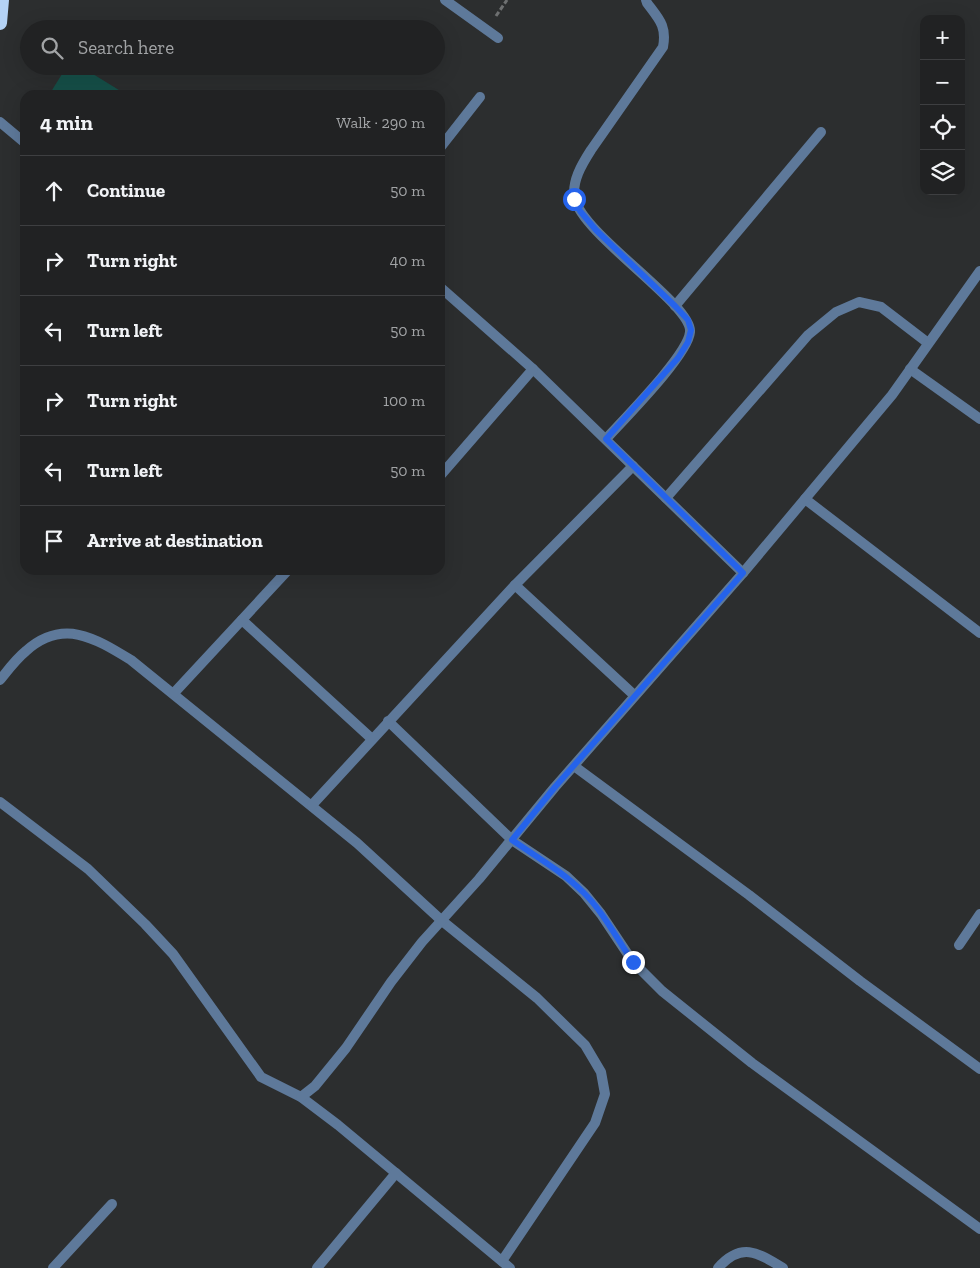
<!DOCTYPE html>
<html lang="en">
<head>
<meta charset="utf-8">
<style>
  :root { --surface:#212223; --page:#2d2f30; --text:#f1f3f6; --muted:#a2a4a6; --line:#3e3f41 }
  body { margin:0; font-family:"Zilla Slab",serif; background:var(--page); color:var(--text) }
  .controls { position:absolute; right:15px; top:15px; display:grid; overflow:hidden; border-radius:10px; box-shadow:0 5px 20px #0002 }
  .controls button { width:45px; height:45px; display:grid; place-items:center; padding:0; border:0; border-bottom:1px solid var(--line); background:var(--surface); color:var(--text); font:25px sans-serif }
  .stop { position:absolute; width:15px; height:15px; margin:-11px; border:4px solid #2563eb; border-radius:50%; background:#fff }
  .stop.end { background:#2563eb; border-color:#fff; box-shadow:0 1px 5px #0008 }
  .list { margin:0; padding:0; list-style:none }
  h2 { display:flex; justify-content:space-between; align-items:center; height:65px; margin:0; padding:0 20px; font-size:21px }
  h2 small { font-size:16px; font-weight:400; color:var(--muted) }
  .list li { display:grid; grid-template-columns:32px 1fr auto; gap:15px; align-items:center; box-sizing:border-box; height:70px; padding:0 20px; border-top:1px solid var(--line) }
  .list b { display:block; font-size:19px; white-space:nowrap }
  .list em { font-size:16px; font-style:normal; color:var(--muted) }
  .icon { flex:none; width:28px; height:28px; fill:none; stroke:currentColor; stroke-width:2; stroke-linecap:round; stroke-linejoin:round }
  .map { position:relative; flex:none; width:980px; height:1268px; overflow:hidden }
  .search { position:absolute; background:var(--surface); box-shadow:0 5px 20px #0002; left:20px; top:20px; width:425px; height:55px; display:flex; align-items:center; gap:12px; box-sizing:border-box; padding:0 18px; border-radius:28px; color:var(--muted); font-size:19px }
  .panel { position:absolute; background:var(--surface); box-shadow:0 5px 20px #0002; left:20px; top:90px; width:425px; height:485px; border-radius:15px }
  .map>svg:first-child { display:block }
  .building { fill:#165049 }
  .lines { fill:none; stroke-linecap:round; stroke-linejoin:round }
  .path { stroke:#6e7071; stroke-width:3; stroke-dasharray:5 2.5; stroke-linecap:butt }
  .minor { stroke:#5e799a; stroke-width:10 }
  .trunk { stroke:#b4d2f5; stroke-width:14 }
  .route { stroke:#2563eb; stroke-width:6 }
</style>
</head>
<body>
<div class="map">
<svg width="980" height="1268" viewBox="0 0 980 1268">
  <rect width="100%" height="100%" fill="#2c2e2f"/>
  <polygon class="building" points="67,66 80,66 127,95 49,95"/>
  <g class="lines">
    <polyline class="path" points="496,16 507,0"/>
    <g class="minor">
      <polyline points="445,0 498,38"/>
      <polyline points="0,122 25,143"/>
      <polyline points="440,148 480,97"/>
      <polyline points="440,287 533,369 743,573"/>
      <polyline points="675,306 821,132"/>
      <polyline points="910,369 980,419"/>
      <path d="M606,439C624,419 688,355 690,332C693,305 583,235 575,199C571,182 582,164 591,150L663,47C667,26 659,19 647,3L646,0"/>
      <polyline points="440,476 533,369"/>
      <polyline points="666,498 808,335 836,312 859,302 881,307 928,343"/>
      <polyline points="805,499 980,633"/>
      <polyline points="515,585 634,695"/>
      <polyline points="242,620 372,739"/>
      <path d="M0,680C8,670 16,659 26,651C63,618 95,638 131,660L357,843L441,920L537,998L585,1045L601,1072L605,1094L595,1123L502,1261"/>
      <polyline points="174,693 288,570"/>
      <polyline points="388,721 512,840 566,876 584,893 601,914 633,962 662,991 752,1063 980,1229"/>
      <polyline points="574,766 749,895 860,981 980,1069"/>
      <polyline points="0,802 88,869 145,924 173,954 261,1077 301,1097 338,1125 510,1268"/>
      <polyline points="312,805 515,585 633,466"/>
      <polyline points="959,945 980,914"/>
      <polyline points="301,1097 315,1086 346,1048 391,982 422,942 479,879 555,787 743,573 892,395 980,271"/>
      <polyline points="53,1268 112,1204"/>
      <polyline points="317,1268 396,1173"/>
      <path d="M718,1268C741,1242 757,1252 783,1268"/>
    </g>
    <polyline class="trunk" points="0,23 2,0"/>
  </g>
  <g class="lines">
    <path class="route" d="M574,199L580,211L596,230L675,306L688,320L691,330L688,342L678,358L606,439L743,573L555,787L512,840C537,857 563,872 584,893C604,913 617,939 633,962"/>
  </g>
</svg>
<div class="controls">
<button>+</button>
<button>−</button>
<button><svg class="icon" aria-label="locate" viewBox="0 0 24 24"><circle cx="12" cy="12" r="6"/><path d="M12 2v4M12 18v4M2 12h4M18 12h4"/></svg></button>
<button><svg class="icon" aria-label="layers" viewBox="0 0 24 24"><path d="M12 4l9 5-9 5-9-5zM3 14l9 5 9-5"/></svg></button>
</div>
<div class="stop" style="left:574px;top:199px"></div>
<div class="stop end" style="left:633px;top:962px"></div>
<div class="search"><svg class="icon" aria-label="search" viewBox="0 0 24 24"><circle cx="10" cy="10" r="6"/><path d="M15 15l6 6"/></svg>Search here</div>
<section class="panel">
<h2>4 min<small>Walk · 290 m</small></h2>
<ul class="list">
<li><svg class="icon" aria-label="ahead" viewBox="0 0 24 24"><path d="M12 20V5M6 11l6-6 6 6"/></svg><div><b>Continue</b></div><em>50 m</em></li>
<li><svg class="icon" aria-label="right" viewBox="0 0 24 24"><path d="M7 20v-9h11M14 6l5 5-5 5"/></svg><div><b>Turn right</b></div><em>40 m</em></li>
<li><svg class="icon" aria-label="left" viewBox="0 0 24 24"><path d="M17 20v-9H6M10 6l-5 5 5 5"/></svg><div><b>Turn left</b></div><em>50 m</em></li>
<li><svg class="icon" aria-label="right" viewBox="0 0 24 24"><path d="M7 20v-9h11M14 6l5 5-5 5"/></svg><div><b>Turn right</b></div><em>100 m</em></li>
<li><svg class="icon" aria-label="left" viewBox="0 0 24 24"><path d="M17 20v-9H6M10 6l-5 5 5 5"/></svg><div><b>Turn left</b></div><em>50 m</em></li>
<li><svg class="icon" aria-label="arrive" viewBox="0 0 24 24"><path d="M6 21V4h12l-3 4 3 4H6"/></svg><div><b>Arrive at destination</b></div></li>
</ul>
</section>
</div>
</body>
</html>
